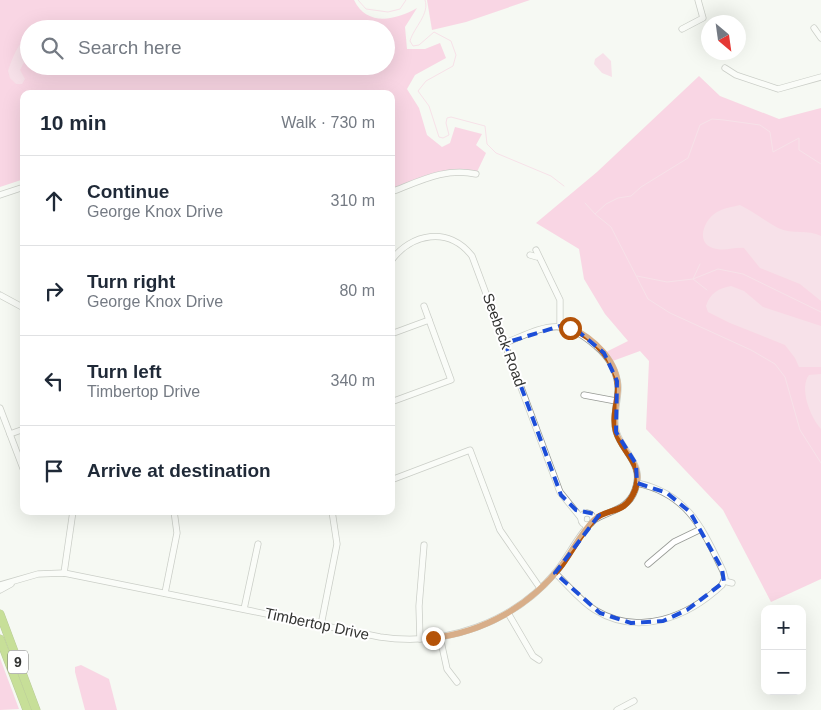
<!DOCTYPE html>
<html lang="en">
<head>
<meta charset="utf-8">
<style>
  :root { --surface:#fff; --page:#f2f2f3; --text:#1f2937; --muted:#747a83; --line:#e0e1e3 }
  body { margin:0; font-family:Arial,sans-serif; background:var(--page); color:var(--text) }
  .controls { position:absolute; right:15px; bottom:15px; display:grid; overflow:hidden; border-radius:10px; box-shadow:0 5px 20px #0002 }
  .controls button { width:45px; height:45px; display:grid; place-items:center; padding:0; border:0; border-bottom:1px solid var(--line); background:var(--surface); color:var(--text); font:25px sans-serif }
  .compass { position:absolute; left:701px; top:15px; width:45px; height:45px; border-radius:50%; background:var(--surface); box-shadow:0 5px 20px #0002; rotate:151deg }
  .stop { position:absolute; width:15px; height:15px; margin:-11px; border:4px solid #b45309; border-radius:50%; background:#fff }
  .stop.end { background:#b45309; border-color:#fff; box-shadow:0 1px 5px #0008 }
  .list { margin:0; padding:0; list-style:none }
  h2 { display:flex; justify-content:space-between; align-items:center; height:65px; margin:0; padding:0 20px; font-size:21px }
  h2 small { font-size:16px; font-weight:400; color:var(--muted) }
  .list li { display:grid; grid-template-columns:32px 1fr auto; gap:15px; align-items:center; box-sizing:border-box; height:90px; padding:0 20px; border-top:1px solid var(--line) }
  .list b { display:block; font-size:19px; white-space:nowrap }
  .list p { margin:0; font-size:16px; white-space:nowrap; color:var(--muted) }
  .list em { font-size:16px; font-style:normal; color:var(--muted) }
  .icon { flex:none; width:28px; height:28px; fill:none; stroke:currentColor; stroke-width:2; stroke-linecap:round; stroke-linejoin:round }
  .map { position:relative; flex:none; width:821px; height:710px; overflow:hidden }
  .search { position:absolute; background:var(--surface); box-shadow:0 5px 20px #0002; left:20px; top:20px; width:375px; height:55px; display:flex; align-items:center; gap:12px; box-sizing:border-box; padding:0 18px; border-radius:28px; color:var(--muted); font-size:19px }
  .panel { position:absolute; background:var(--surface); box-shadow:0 5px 20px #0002; left:20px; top:90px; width:375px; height:425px; border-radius:10px }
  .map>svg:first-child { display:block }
  .green { fill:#fcacd2; fill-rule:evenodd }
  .water { fill:#f9c4dd }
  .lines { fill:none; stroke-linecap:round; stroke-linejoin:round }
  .stream { stroke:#f9c4dd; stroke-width:1 }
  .minor-casing { stroke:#979a95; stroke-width:7 }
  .highway-casing { stroke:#6e8e2d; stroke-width:9 }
  .minor { stroke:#fff; stroke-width:5.5 }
  .highway { stroke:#8ebf2a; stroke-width:8 }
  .route { stroke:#b45309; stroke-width:6 }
  .marked { fill:none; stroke:#1d4ed8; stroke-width:4; stroke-dasharray:10 6; stroke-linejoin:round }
  .labels { text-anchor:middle; stroke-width:4; stroke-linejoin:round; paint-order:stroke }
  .shield { fill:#fff; stroke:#707170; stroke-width:1 }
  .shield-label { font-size:14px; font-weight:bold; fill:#333432 }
  .street-label { font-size:15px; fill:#333432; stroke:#fff }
</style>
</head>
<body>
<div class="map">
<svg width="821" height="710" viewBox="0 0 821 710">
  <rect width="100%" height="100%" fill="#f6f9f3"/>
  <g class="green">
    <path d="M0,0H354C367,27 396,20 417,8L405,27L407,49H425L440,43L446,58L415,75L407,89L419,108L427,135L442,147L450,143L455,127L482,134L476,145L486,153L476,174L459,171L391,192V94H24V179L0,187ZM29,29H386V66H29Z"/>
    <polygon points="427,0 530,0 466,22 432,30"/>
    <polygon points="699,76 720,96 779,119 821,108 821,579 771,602 723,510 646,429 649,361 640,351 610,362 604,353 628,341 605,314 584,279 579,249 536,223 597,172"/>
    <polygon points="0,658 19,709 0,710"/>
    <polygon points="81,665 109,679 117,710 85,710 75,672 75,667"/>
  </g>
  <g class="water">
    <path d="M29,36V52L20,70L25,79L22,84H16L10,78L8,71C12,59 18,42 29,36Z"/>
    <polygon points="603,53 611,61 612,77 602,73 594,64 595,59"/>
    <path d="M740,205C754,212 765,221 778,228C792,235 808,229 821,236V301L800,284L760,268L744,248C735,247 726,251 717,249C694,246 703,220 717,212C724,208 732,207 740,205Z"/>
    <path d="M731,286L744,291L763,307L821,326V367H799L795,358L785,345L730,323L708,312L706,306C710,293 719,288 731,286Z"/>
    <path d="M821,374V429C810,417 799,388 809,375Z"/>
  </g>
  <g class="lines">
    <g class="stream">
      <polyline points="358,0 366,9 388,12 400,9 406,0"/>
      <path d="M425,0C430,14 414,27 410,41L413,46L419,45L434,32L451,41L456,55L453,66L426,81L418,91L429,106L439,137L443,138L449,135L446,123L447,118L451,117L485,126L487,144L496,153L551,176L564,186"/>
      <polyline points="585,203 595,214 606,204 618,198 631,196 641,187 688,158 700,125 712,119 724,120 760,125 770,132 773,152 799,138 799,150 821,164"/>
      <polyline points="595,214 611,227 648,299 670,313 751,350 775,364 785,377 800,430 821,463"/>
      <polyline points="700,264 693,279 707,290"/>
      <polyline points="637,276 667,282 693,279 718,269 743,274 821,312"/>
    </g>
    <g class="minor-casing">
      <g id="minor">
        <polyline points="814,28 821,38"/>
        <polyline points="682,29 703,18 698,0"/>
        <polyline points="725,68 736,75 778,89 821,77"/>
        <path d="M391,192C420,181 446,167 476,174"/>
        <polyline points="0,195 24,187"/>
        <polyline points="536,250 560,300 560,326"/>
        <polyline points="530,255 537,257"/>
        <path d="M391,261C411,233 449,226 472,256L560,492L581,518"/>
        <polyline points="0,295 24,308"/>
        <polyline points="391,334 429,320"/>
        <path d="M505,343C545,327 561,315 596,346C608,356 616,369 618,385C619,400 612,415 616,431C622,452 645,464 635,490C628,510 610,510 594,520"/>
        <polyline points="584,395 616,401"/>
        <polyline points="391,402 451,380 424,306"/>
        <polyline points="0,408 24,471"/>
        <polyline points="10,434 24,429"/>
        <polyline points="391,480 470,450 500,530 540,588"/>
        <circle cx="587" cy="519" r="6"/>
        <polyline points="648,564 674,542 701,529"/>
        <polyline points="64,573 73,511"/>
        <path d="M555,573C568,585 580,601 595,610C639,637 688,617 722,585L725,578L723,571C702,528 688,494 637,483"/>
        <polyline points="724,581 732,583"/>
        <path d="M0,585L38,574L64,573L380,637C445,647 513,623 556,572C568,557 576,539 589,525"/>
        <polyline points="0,590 11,584"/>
        <polyline points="165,593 177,533 174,511"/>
        <polyline points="244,609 258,544"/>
        <polyline points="508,613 533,656 539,660"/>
        <polyline points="321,625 337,544 332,511"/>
        <polyline points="440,637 447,669 457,682"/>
        <polyline points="420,639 419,606 424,545"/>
        <polyline points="617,710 634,701"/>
      </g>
    </g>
    <g class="highway-casing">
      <g id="highway">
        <polyline points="0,614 36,710"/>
        <polyline points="0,639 27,710"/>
      </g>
    </g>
    <use href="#minor" class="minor"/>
    <use href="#highway" class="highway"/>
  </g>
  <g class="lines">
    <path class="route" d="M433,638C484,632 530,606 562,565C573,550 581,533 594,520C607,507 625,516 635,490C645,464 622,453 616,432C612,418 617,404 618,390C619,363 594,337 570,328"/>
  </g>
  <path d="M0 0H821V710H0ZM560,326L579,332L604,353L617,381L616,432L636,464L637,483L667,493L690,512L722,569L724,582L687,610L663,621L631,623L600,613L555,573L599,515L576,510L561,495L505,343Z" fill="#f6f9f3" fill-opacity=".55" fill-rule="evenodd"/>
  <path class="marked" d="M560,326L579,332L604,353L617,381L616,432L636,464L637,483L667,493L690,512L722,569L724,582L687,610L663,621L631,623L600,613L555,573L599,515L576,510L561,495L505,343Z"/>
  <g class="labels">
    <rect class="shield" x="8" y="650.5" width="20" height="23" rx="4"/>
    <g class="shield-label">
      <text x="18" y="667">9</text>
    </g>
    <g class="street-label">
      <text transform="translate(504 340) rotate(70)" y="5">Seebeck Road</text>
      <text transform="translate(317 624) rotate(12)" y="5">Timbertop Drive</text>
    </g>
  </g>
</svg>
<div class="controls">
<button>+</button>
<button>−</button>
</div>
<svg class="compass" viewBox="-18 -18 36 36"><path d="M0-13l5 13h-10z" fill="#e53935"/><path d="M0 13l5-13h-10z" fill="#747a83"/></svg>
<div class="stop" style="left:570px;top:328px"></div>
<div class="stop end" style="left:433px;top:638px"></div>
<div class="search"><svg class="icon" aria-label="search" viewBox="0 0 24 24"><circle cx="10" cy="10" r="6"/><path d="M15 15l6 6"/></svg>Search here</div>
<section class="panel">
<h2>10 min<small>Walk · 730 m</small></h2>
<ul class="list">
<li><svg class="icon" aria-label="ahead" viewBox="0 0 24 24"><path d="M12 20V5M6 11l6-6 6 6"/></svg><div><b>Continue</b><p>George Knox Drive</p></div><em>310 m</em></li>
<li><svg class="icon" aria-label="right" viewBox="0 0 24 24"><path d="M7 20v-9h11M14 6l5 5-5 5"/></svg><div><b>Turn right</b><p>George Knox Drive</p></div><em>80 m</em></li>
<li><svg class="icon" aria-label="left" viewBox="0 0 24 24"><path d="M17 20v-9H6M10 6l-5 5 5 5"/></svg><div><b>Turn left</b><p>Timbertop Drive</p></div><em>340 m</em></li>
<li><svg class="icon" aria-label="arrive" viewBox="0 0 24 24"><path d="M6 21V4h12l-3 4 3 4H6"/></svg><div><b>Arrive at destination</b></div></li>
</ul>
</section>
</div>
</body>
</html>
